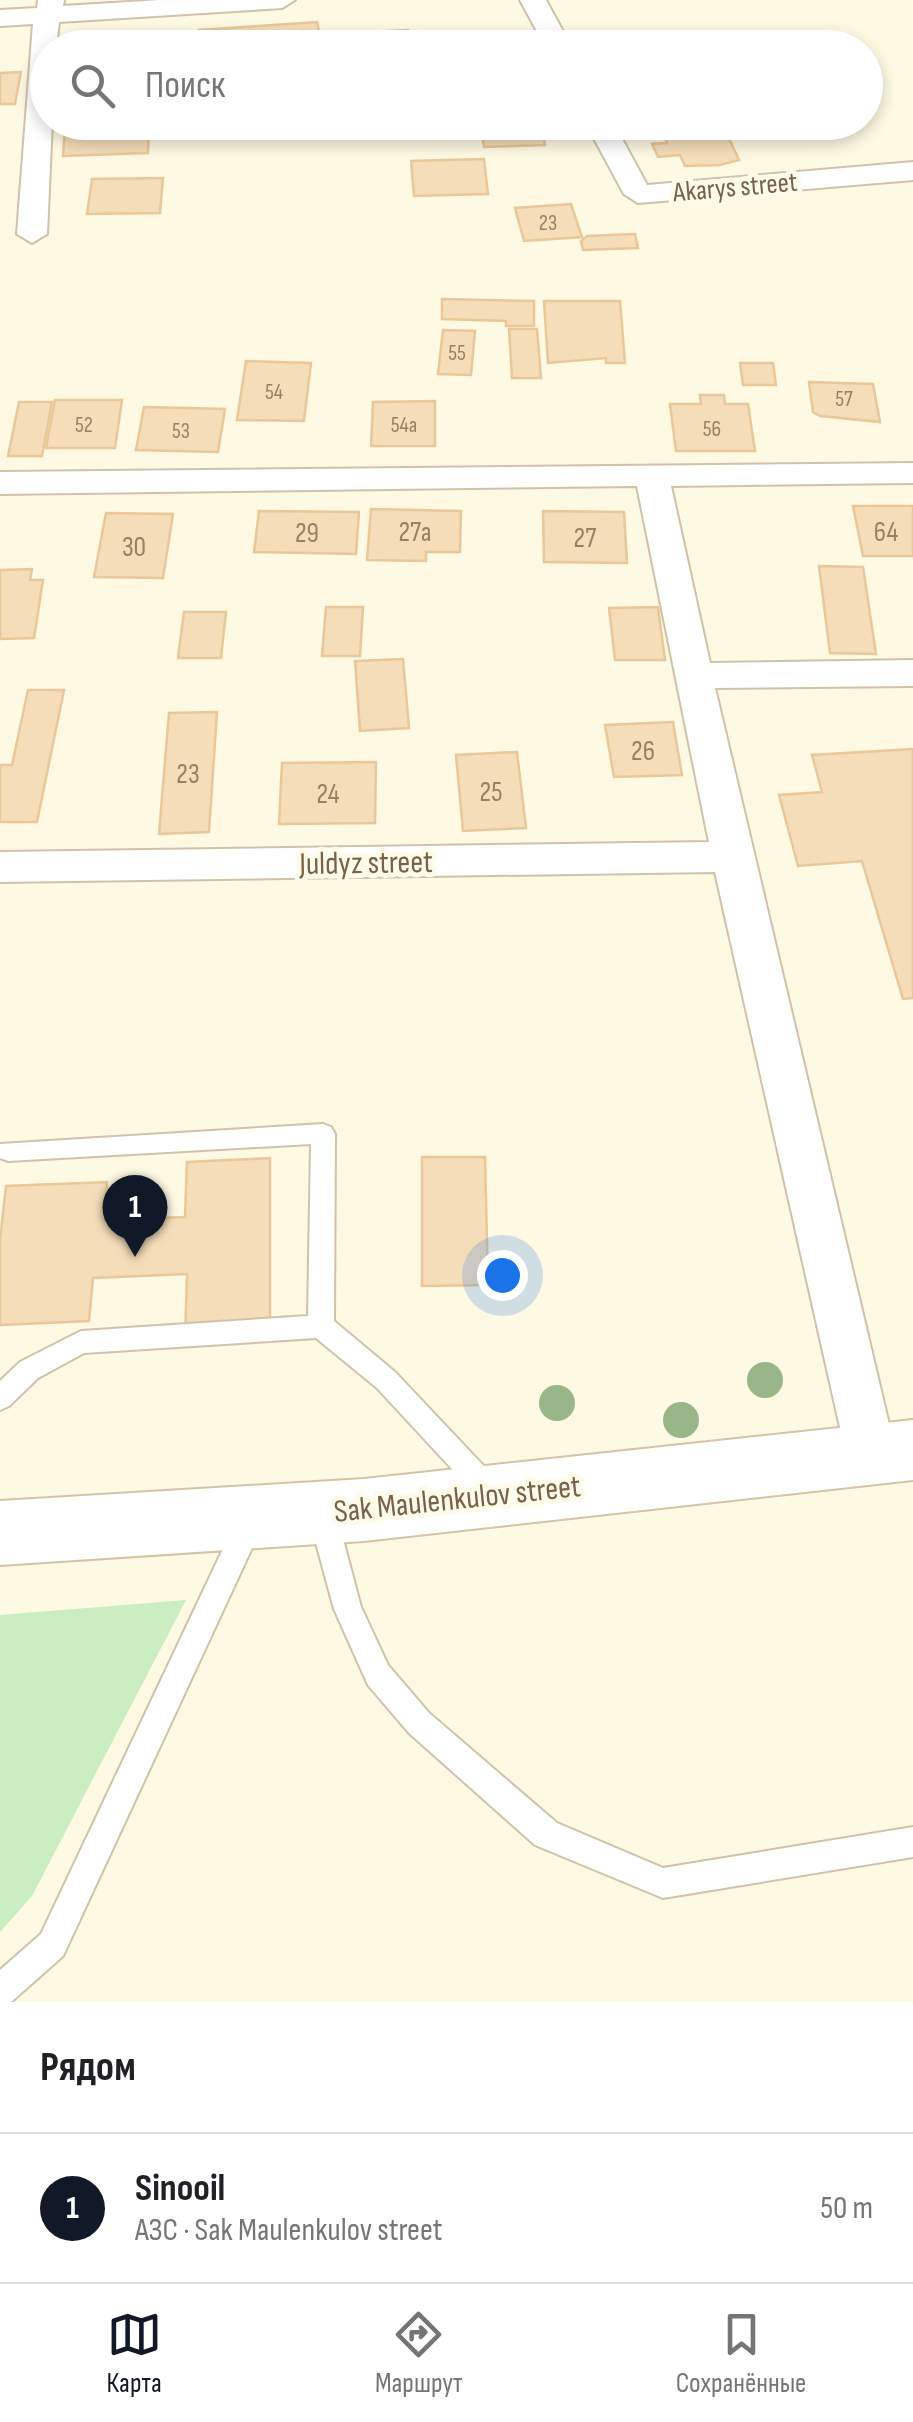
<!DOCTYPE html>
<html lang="ru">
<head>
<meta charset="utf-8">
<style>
  :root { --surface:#fff; --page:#f2f2f2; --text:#202124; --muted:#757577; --line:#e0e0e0; --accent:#111827 }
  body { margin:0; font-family:"Sofia Sans Condensed",sans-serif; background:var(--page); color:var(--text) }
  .you { position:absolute; left:502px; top:1275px; width:35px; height:35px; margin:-25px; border:8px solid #fff; border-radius:50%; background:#1a73e8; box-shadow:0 0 0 15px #1a73e833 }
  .badge { display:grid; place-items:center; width:65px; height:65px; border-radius:50%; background:var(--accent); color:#fff; font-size:32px; font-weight:700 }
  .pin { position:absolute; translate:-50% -82px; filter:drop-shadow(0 2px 5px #0008) }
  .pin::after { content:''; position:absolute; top:52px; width:35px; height:30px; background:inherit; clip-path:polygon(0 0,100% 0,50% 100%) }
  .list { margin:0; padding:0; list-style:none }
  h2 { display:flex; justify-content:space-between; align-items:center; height:130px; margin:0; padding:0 40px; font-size:42px }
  h2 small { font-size:32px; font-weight:400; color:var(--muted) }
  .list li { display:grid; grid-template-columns:65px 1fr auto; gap:30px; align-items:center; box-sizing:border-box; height:150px; padding:0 40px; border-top:2px solid var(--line) }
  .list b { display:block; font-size:38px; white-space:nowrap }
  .list p { margin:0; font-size:32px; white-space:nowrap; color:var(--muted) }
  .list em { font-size:32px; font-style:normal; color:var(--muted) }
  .icon { flex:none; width:55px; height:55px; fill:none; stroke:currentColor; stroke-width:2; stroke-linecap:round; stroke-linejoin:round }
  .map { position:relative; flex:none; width:913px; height:2002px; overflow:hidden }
  .search { position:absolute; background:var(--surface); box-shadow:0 5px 15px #0003; left:30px; right:30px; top:30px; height:110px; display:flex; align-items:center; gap:25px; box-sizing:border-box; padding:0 35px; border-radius:55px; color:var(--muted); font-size:38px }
  .sheet { height:280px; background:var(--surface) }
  nav { display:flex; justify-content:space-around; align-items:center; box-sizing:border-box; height:140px; border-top:2px solid var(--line); background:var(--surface); font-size:28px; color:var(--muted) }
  nav a { display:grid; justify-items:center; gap:5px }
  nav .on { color:var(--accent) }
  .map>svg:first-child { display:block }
  .green { fill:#caedc1 }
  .building { fill:#f5ddb9; stroke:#e9c798; stroke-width:2.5 }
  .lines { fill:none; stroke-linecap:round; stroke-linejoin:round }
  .lane-casing { stroke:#d0c2a9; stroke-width:4 }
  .street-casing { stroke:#d0c2a9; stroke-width:4 }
  .secondary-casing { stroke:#d4c4a6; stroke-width:4 }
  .lane { fill:#fff; fill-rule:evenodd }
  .street { fill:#fff; fill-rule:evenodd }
  .secondary { fill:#fff; fill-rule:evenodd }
  .tree { fill:#98b688 }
  .labels { text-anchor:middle; stroke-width:10; stroke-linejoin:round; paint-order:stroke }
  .far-number-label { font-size:22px; fill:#978164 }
  .far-street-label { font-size:28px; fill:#786247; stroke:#fffbeb }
  .number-label { font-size:28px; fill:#978164 }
  .street-label { font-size:32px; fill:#786247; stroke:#fffbeb }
</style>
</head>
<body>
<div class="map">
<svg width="913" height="2002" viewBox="0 0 913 2002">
  <rect width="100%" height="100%" fill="#fef9e3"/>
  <polygon class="green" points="186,1600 32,1896 0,1932 0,1615"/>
  <g class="building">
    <polygon points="317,22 322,48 285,48 283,37 201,43 199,30"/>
    <polygon points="408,30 412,48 349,48 347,33"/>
    <polygon points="21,72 15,104 0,104 0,73"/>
    <polygon points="128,122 128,127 149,126 148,153 63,156 65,124"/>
    <polygon points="281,122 319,122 319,131 281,132"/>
    <polygon points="336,122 419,122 420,126 337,130"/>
    <polygon points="480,122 541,122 545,145 484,147"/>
    <polygon points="672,122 715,122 718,128 630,138 625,127"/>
    <polygon points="725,130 739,160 720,165 685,166 680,155 658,157 652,144 667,143 664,135"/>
    <polygon points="484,159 488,194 414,196 411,161"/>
    <polygon points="163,178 160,213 87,214 92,179"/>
    <polygon points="571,204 582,237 524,241 515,208"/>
    <polygon points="635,234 638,248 583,250 581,241 587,236"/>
    <polygon points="442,299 534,301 534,326 506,326 506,321 442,319"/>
    <polygon points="544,301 620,301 625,363 606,363 606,358 548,363"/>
    <polygon points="509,329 537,329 541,378 512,378"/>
    <polygon points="443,330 475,331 471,375 438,374"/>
    <polygon points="246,361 311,363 304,421 237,420"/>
    <polygon points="740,363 773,363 776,385 743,385"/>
    <polygon points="809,382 873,384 880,422 820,416 813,412"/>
    <polygon points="700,395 724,395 725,404 748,404 755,451 676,451 670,404 701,404"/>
    <polygon points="55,400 122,400 115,448 46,448"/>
    <polygon points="435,401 435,446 371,446 373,402"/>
    <polygon points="19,402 52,402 42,456 8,456"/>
    <polygon points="144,407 225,409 218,452 136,450"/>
    <polygon points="853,506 913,506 913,556 863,556"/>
    <polygon points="371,509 461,511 460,552 426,552 426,561 367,560"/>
    <polygon points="259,511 359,512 356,554 254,552"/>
    <polygon points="543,511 624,512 627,563 544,562"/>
    <polygon points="106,513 173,514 163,578 94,577"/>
    <polygon points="819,566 863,567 876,654 830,653"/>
    <polygon points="32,569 30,580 43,580 34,638 0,639 0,570"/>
    <polygon points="326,607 363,607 360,656 322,656"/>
    <polygon points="658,607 665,660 615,660 609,608"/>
    <polygon points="184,612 226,612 221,658 178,658"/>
    <polygon points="403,659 409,728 360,731 355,661"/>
    <polygon points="28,690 64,690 37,822 0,822 0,765 12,765"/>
    <polygon points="217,712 209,832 159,834 169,713"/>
    <polygon points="673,722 682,775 614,777 605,725"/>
    <polygon points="913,749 913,998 903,999 862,861 798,866 779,795 822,792 812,755"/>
    <polygon points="517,752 526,828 463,831 456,755"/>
    <polygon points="376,762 375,823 279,824 282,763"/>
    <polygon points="422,1157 485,1157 488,1285 422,1286"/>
    <polygon points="270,1158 270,1335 185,1339 187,1274 93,1278 89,1321 0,1325 0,1240 6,1186 107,1182 105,1220 185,1217 187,1162"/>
  </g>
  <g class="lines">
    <g class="lane-casing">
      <g id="lane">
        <polygon points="323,1124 331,1127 335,1134 334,1321 395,1372 496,1479 500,1488 496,1497 487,1501 478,1497 377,1388 316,1338 84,1353 38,1378 9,1406 0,1410 0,1381 20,1362 81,1331 308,1316 311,1144 8,1161 0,1158 0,1144"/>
        <polygon points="323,1504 333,1508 337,1517 361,1607 388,1665 429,1713 557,1823 663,1868 913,1827 913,1857 663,1898 535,1845 409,1733 368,1685 334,1609 309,1517 313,1508"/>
        <polygon points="250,1509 260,1513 264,1522 63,1956 11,2002 0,2002 0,1970 41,1934 240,1513"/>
      </g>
    </g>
    <g class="street-casing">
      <g id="street">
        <polygon points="38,0 64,0 63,6 161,0 295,0 282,8 59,22 56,48 48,48 48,122 52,122 47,234 32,243 17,234 33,24 0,26 0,10 37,8"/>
        <polygon points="520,0 546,0 572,48 546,48"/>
        <polygon points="585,122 613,122 647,185 913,162 913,180 638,203 624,194"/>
        <polygon points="913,463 913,483 671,486 710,663 913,660 913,686 715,688 896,1454 889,1471 871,1477 853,1471 846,1454 715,872 0,882 0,852 709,842 637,486 0,494 0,472"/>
      </g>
    </g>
    <g class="secondary-casing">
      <polygon id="secondary" points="913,1420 913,1480 364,1541 0,1565 0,1501 364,1479"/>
    </g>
    <use href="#lane" class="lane"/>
    <use href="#street" class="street"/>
    <use href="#secondary" class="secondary"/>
  </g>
  <g class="tree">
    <circle cx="765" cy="1380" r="18"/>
    <circle cx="557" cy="1403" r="18"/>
    <circle cx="681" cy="1420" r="18"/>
  </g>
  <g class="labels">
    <g class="far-number-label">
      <text x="548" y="230">23</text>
      <text x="457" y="360">55</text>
      <text x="274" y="399">54</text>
      <text x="844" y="406">57</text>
      <text x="84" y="432">52</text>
      <text x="404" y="432">54а</text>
      <text x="712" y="436">56</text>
      <text x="181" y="438">53</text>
    </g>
    <g class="far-street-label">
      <text transform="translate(735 186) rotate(-5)" y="10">Akarys street</text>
    </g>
    <g class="number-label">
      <text x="415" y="541">27а</text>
      <text x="886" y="541">64</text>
      <text x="307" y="542">29</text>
      <text x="585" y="547">27</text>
      <text x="134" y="556">30</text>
      <text x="643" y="760">26</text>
      <text x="188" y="783">23</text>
      <text x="491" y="801">25</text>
      <text x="328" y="803">24</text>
    </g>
    <g class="street-label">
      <text transform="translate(366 862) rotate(-1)" y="11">Juldyz street</text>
      <text transform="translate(457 1498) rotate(-6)" y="11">Sak Maulenkulov street</text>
    </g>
  </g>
</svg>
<div class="you"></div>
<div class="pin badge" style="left:135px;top:1257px">1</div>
<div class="search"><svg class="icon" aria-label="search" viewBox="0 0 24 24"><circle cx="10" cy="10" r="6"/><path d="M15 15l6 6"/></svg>Поиск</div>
</div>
<section class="sheet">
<h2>Рядом<small></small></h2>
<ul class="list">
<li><span class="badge">1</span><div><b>Sinooil</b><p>АЗС · Sak Maulenkulov street</p></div><em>50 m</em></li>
</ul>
</section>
<nav>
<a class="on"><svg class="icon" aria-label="map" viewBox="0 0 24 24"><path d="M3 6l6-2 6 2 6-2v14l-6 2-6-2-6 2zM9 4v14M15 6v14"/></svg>Карта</a>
<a><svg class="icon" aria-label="directions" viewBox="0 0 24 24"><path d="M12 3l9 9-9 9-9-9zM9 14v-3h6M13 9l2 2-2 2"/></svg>Маршрут</a>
<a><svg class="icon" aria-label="saved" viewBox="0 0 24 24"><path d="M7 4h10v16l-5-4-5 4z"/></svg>Сохранённые</a>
</nav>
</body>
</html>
